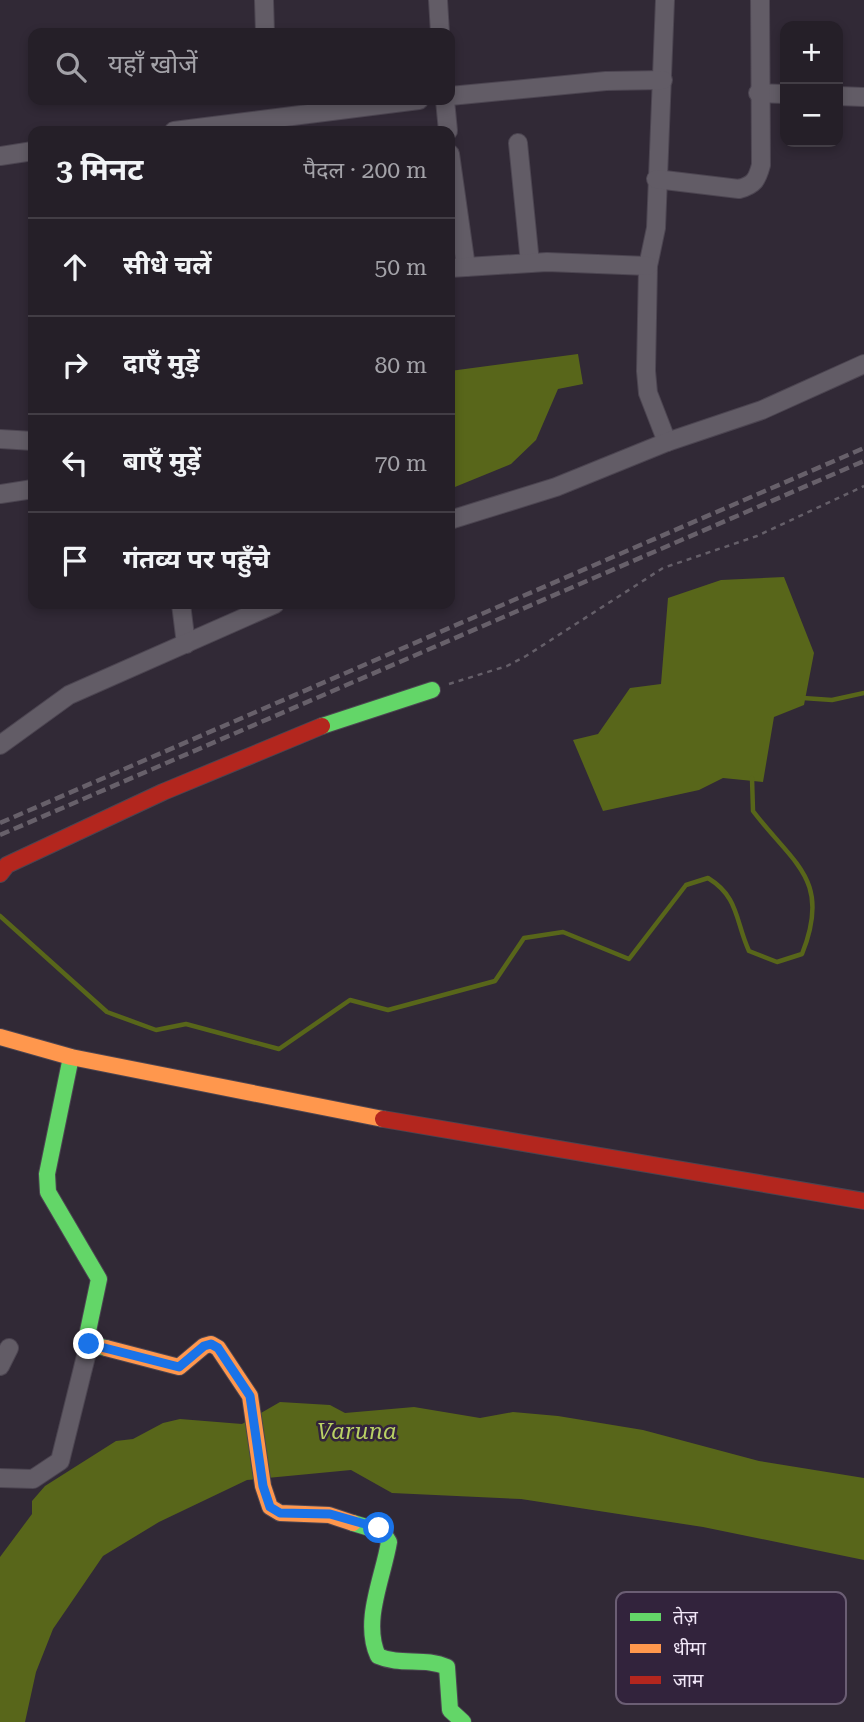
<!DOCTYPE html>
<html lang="hi">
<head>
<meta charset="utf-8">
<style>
  :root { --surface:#251f28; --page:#312c34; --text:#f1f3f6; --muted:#a3a2a8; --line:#423d45 }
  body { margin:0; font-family:"Roboto Serif","Noto Sans Devanagari",serif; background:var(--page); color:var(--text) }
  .controls { position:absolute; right:21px; top:21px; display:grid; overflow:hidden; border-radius:14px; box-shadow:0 4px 10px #0003 }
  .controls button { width:63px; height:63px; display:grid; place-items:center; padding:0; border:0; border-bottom:2px solid var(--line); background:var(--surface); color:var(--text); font:35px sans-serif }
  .stop { position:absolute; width:21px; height:21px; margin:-16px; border:5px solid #1a73e8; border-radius:50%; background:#fff }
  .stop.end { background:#1a73e8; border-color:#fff; box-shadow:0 2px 7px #0008 }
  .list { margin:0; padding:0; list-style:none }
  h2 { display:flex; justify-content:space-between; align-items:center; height:91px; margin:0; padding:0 28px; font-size:30px }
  h2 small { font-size:23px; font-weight:400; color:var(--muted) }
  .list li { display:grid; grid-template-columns:46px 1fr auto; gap:21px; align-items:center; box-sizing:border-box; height:98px; padding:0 28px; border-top:2px solid var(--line) }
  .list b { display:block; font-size:26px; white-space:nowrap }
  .list em { font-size:23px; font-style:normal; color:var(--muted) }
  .icon { flex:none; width:38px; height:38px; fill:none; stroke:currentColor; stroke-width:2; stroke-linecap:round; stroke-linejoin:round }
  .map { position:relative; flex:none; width:864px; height:1722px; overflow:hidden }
  .search { position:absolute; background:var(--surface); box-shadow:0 4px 10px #0003; left:28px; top:28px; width:427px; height:77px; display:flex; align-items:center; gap:18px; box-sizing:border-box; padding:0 24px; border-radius:14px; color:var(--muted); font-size:26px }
  .panel { position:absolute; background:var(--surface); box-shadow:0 4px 10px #0003; left:28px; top:126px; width:427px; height:483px; border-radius:14px }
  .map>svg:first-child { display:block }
  .water { fill:#58661a }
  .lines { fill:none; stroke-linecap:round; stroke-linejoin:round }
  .stream { stroke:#58661a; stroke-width:4.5 }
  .street-casing { stroke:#4c4551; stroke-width:20 }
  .fast-casing { stroke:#4c4551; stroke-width:18 }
  .slow-casing { stroke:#4c4551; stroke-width:18 }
  .jam-casing { stroke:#4c4551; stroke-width:18 }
  .path { stroke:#655f69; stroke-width:2.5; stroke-dasharray:5 5; stroke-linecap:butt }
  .street { stroke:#625c66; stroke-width:18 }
  .fast { stroke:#63d668; stroke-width:16 }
  .slow { stroke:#ff974d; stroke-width:16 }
  .jam { stroke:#b3261e; stroke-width:16 }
  .rail { stroke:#67606a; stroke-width:4.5; stroke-dasharray:10 5; stroke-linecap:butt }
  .route { stroke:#1a73e8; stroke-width:9 }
  .labels { text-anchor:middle; stroke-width:5; stroke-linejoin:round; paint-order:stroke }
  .water-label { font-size:23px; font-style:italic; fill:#b9d165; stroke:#32233c }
  .key { fill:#32233c; stroke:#6b5e74; stroke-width:2 }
  .key-label { font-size:19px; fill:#f0e6f7 }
</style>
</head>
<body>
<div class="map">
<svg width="864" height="1722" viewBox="0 0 864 1722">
  <rect width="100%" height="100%" fill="#312936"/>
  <g class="water">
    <polygon points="578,354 583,384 558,389 536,440 511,464 450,489 450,371"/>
    <polygon points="784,577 814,653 804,705 774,717 763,782 723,778 699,790 603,811 573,740 598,734 630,688 661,684 668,598 721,580"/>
    <polygon points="280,1402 330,1405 345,1413 414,1407 480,1418 513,1412 558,1416 643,1430 759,1461 864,1478 864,1560 703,1527 521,1499 392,1493 351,1470 247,1480 159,1522 103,1556 53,1629 36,1672 25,1722 0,1722 0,1557 32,1514 32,1501 45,1486 116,1441 133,1439 163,1423 180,1419 242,1424"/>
  </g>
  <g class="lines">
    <g class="stream">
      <polyline points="803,698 832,700 864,693"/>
      <path d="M0,916L107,1012L156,1030L186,1024L279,1049L350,1000L388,1010L495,981L524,938L563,932L629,959L686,885L708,878C739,897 735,920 749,951L777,962L802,954C832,879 793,864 753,811L752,778"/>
    </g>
    <g class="street-casing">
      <g id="street">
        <polyline points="264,0 265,33"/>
        <polyline points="438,0 440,33"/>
        <polyline points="665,0 656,228 648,266 646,371 648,393 667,442"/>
        <polyline points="758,93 785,94"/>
        <polyline points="450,96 606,81 663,80"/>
        <polyline points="838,96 864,97"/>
        <polyline points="445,100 448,131"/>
        <polyline points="174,131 419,100"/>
        <polyline points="518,143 530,263"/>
        <polyline points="450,154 466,267"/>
        <polyline points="0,156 33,151"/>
        <path d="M656,179L739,189C754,185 757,180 761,165L760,0"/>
        <polyline points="450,268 547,262 648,266"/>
        <polyline points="0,439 33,441"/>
        <polyline points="0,494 33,489"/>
        <polyline points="450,520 556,487 667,442 762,410 864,364"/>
        <polyline points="181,604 186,644"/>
        <polyline points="0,745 69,695 275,604"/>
        <polyline points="0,1366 9,1348"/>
        <polyline points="0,1478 33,1479 60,1461 89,1344"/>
      </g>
    </g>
    <g class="fast-casing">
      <g id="fast">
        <polyline points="322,726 432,690"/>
        <polyline points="71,1057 47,1174 48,1192 99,1279 88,1331 89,1344 106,1348"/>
        <path d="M353,1523L383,1532L389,1542C383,1578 362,1621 378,1656C400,1666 425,1657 447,1667L450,1710L463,1722"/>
      </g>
    </g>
    <g class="slow-casing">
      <g id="slow">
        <polyline points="0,1037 71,1057 383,1119"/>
        <polyline points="106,1348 179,1367 204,1346 211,1344 218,1348 250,1396 263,1486 270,1507 280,1513 329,1515 353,1523"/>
      </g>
    </g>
    <g class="jam-casing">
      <g id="jam">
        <polyline points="0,874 7,865 163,792 322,726"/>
        <polyline points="383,1119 864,1201"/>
      </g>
    </g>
    <polyline class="path" points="449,684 507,666 526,656 663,568 757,536 864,486"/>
    <use href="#street" class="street"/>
    <use href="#fast" class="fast"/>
    <use href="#slow" class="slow"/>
    <use href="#jam" class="jam"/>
    <g class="rail">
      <polyline points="0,823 864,448"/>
      <polyline points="0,835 864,461"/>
    </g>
  </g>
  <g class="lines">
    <polyline class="route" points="89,1344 179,1367 204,1346 211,1344 218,1348 250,1396 263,1486 270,1507 280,1513 330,1514 379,1528"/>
  </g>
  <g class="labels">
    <g class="water-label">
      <text x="357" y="1439">Varuna</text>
    </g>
  </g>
  <rect x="616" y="1592" width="230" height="112" rx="10" class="key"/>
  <rect x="630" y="1613" width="31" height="8" fill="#63d668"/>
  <rect x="630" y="1644" width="31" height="9" fill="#ff974d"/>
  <rect x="630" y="1676" width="31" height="8" fill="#b3261e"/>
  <g class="key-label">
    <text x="673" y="1624">तेज़</text>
    <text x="673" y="1655">धीमा</text>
    <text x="673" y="1687">जाम</text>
  </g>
</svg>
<div class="controls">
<button>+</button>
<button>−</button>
</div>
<div class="stop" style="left:379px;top:1528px"></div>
<div class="stop end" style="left:89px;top:1344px"></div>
<div class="search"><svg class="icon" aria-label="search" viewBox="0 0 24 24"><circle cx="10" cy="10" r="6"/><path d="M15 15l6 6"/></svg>यहाँ खोजें</div>
<section class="panel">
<h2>3 मिनट<small>पैदल · 200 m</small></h2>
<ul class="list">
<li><svg class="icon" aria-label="ahead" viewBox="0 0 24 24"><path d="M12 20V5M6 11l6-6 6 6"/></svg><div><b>सीधे चलें</b></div><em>50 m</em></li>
<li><svg class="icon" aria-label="right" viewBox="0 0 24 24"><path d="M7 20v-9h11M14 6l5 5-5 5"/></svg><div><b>दाएँ मुड़ें</b></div><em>80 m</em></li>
<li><svg class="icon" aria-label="left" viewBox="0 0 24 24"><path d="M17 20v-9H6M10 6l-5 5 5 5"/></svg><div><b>बाएँ मुड़ें</b></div><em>70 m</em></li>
<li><svg class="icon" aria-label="arrive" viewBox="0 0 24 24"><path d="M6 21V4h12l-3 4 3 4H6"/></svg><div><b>गंतव्य पर पहुँचे</b></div></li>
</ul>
</section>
</div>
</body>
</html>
